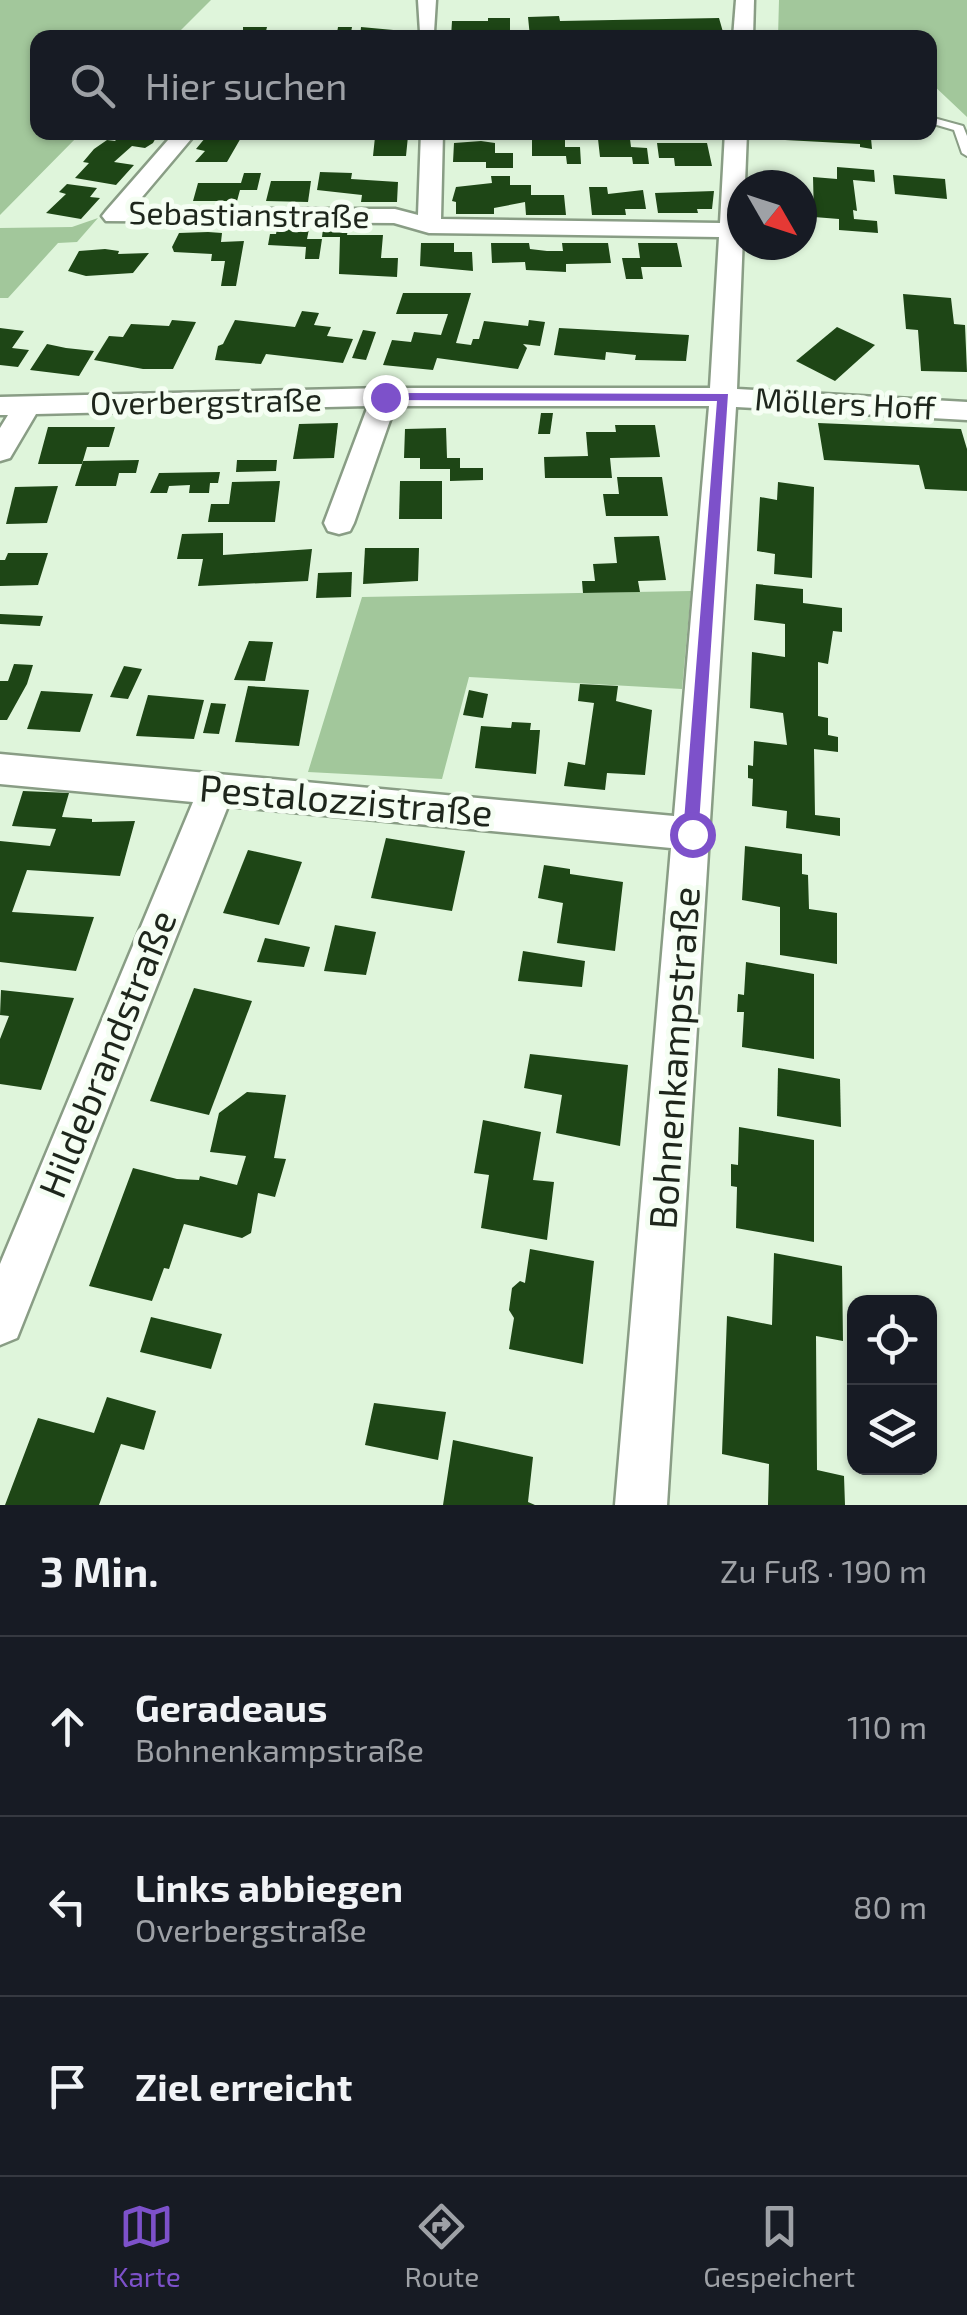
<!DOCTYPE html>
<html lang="de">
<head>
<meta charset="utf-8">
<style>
  :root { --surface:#171b24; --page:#20242c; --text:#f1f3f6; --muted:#9ea1a6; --line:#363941; --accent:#7d51ca }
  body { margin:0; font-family:"Exo 2",sans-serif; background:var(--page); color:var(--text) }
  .controls { position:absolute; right:30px; bottom:30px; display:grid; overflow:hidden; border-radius:20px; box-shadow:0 2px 8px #0004 }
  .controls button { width:90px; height:90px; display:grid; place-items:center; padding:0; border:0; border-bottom:2px solid var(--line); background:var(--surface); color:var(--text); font:50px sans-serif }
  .compass { position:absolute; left:727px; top:170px; width:90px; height:90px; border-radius:50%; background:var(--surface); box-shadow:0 2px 8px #0004; rotate:129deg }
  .stop { position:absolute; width:30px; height:30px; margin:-22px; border:8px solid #7d51ca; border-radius:50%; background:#fff }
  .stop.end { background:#7d51ca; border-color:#fff; box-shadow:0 2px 10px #0008 }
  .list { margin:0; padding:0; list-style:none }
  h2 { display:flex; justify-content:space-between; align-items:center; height:130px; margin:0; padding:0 40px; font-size:42px }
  h2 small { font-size:32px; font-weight:400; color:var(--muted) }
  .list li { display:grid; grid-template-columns:65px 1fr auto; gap:30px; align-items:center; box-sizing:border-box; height:180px; padding:0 40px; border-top:2px solid var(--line) }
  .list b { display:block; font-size:38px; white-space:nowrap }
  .list p { margin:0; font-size:32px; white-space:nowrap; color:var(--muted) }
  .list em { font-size:32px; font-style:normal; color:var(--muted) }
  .icon { flex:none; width:55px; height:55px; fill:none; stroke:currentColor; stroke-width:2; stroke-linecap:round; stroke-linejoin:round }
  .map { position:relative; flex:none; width:967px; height:1505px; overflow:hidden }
  .search { position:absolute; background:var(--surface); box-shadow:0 2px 8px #0004; left:30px; right:30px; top:30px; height:110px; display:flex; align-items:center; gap:25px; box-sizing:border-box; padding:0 35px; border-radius:20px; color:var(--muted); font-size:38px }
  .sheet { height:670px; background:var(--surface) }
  nav { display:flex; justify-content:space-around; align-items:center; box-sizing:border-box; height:140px; border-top:2px solid var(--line); background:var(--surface); font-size:28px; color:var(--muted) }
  nav a { display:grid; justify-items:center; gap:5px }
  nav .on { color:var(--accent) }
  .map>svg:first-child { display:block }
  .green { fill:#a2c79b }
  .building { fill:#1e4616 }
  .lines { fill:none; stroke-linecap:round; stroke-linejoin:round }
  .lane-casing { stroke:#899d85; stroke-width:4 }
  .street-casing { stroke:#899d85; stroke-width:5 }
  .lane { fill:#fff; fill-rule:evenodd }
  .street { fill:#fff; fill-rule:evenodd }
  .route { fill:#7d51ca }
  .labels { text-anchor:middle; stroke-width:10; stroke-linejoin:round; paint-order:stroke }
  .far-street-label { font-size:32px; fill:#1e261c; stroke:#f5fef3 }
  .street-label { font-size:38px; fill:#1e261c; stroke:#f5fef3 }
</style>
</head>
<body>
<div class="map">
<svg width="967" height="1505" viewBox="0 0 967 1505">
  <rect width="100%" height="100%" fill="#dff5db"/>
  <g class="green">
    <polygon points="0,0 211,0 174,37 38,38 38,132 81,133 0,215"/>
    <polygon points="779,0 967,0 967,117 930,82 930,38 778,37"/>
    <polygon points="98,218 77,242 58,243 8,298 0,298 0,228 72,227"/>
    <polygon points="691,591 682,689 469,677 442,779 308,772 362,597"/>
  </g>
  <g class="building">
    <polygon points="559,16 560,21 719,18 723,32 599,37 598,31 586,31 562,34 563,37 530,37 528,17"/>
    <polygon points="488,18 510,18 510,30 489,30 489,37 451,37 452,21 488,21"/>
    <polygon points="243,27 267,27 266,31 298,31 297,38 243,38"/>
    <polygon points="338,27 352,27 350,38 306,38 307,30 337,33"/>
    <polygon points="361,27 404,31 404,38 360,38"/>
    <polygon points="123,132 159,132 153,143 145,148 132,146 114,162 134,165 116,185 75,178 89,163 83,162 94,149 107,140 115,141"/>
    <polygon points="210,132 242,136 227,162 195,162 205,151 196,149"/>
    <polygon points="370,132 408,136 406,156 373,156 375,137 369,137"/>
    <polygon points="785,132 859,132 859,137 871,138 872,149 860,147 860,144 785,140"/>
    <polygon points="598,139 630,139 631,147 647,148 649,164 633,164 632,157 600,157"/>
    <polygon points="532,140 565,140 565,147 580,147 581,164 567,164 566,156 532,156"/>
    <polygon points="481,141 495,143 495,153 513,153 513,168 486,168 486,162 453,162 454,143"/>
    <polygon points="657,143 707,143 712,166 675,166 674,158 659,158"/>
    <polygon points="837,167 874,170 875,182 853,180 857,211 853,210 854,219 877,221 878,233 839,230 839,219 814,217 813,177 837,179"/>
    <polygon points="320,172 352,173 351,179 398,182 397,202 361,202 362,195 317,190"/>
    <polygon points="244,173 261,173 257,190 240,190 237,201 193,201 198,183 241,183"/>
    <polygon points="893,175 945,179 947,199 895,194"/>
    <polygon points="491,176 510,176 510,185 531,185 531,195 564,195 566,215 526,215 525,202 494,208 494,214 456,214 456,202 452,201 456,187 492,183"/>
    <polygon points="271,181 311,181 308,202 266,201"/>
    <polygon points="67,184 97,188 90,197 100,198 81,219 46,213 66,194 59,192"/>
    <polygon points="589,187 607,187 608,194 643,190 646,209 625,209 626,215 592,215"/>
    <polygon points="714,191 712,209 697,209 698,213 658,213 655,193"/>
    <polygon points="277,229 309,229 307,239 322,239 319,259 305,259 306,247 268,245 270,234 276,234"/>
    <polygon points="323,229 348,229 347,235 383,235 381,258 398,258 397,277 339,274 340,237 322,237"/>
    <polygon points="208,232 222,233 221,242 244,241 236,286 221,286 225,261 211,261 212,254 174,252 172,247 179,233"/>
    <polygon points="421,243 454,243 454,252 472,252 473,271 420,266"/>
    <polygon points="491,243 529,243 530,249 547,251 563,251 562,243 608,243 611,263 566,264 566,272 526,270 525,262 492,263"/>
    <polygon points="638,243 677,243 682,267 641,267 643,279 626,279 622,258 640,258"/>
    <polygon points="105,249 119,251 118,254 149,253 133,273 86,276 68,271 79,251"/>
    <polygon points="403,293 471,293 456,343 471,345 473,339 479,339 484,321 528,326 529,320 545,322 540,346 523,344 527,348 518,369 437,358 433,370 383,365 392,340 411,342 414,332 441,335 448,314 396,314"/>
    <polygon points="903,294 951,298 954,324 965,325 967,372 921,371 918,330 906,329"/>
    <polygon points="302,311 319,313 314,325 331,327 327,336 353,339 343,363 266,354 261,364 215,360 218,346 223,344 235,320 295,327"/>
    <polygon points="172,320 196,322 173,369 143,369 94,360 109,336 123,337 131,324 169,326"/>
    <polygon points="837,327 875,345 835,381 796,361"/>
    <polygon points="0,328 24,331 12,348 29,350 18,367 0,365"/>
    <polygon points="559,328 689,335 686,361 635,360 636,355 606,352 605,360 554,355"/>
    <polygon points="363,330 376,332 366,360 352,358"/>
    <polygon points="47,344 66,348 94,351 79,376 30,370"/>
    <polygon points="541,413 553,413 550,434 538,434"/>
    <polygon points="338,423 334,458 293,459 299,424"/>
    <polygon points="818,423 961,429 967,449 967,491 925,489 919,465 824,460"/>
    <polygon points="615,425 655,425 660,457 610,458 612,478 545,478 544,457 588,456 586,432 616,432"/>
    <polygon points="48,427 115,427 109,447 87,447 82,464 38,464"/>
    <polygon points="446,428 447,458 460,458 460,468 483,468 483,480 450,481 450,469 420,469 420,458 404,458 405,429"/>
    <polygon points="139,460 136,473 119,473 116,486 75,486 83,461"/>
    <polygon points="237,460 277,460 276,471 236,472"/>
    <polygon points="220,472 218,483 210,483 209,493 189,493 190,485 169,486 167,493 150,493 159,473"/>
    <polygon points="617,477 662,477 668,516 606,516 603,494 619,494"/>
    <polygon points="280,481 275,522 208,522 211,504 229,504 232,482"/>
    <polygon points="400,481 442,481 442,519 399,519"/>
    <polygon points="778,482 814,487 812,578 774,574 775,554 757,551 760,497 777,500"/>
    <polygon points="58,486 47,523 6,524 15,487"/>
    <polygon points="223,533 223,555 312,549 308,581 198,586 203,559 177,559 182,534"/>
    <polygon points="659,536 666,580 638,581 640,592 583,593 582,581 595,581 593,564 617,563 614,537"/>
    <polygon points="365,548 419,548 418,581 363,584"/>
    <polygon points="8,553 48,553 38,585 0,586 0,560 5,560"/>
    <polygon points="352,572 351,597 316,598 318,573"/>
    <polygon points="756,584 803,589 803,603 842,608 842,632 833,631 828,664 818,662 818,716 828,718 828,735 838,737 838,752 814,749 815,815 840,818 840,836 786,828 787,811 752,806 753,779 748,778 748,765 753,766 754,741 787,745 783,713 750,708 752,652 785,657 785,624 754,620"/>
    <polygon points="0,614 43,616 40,626 0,624"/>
    <polygon points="249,641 273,642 265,681 234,680"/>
    <polygon points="14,664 33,665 27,684 7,720 0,720 0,681 8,681"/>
    <polygon points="124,666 142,669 128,699 110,697"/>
    <polygon points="580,684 618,686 616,701 652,710 645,775 607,773 605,790 564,786 568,762 585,765 594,703 578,701"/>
    <polygon points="248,686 309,690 299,746 235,742"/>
    <polygon points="469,690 488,694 483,718 463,715"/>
    <polygon points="41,691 93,694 80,732 27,729"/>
    <polygon points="148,695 204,700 194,739 136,736"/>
    <polygon points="211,703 226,704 219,734 203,733"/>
    <polygon points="512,722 531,723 530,730 540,730 536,774 475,768 481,726 511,728"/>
    <polygon points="23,791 69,793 62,817 92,819 92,822 135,821 120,876 27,870 12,912 94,917 76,971 0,962 0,841 50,846 56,829 12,826"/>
    <polygon points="386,838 465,851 452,911 371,898"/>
    <polygon points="745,846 802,854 802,874 808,875 809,909 837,913 837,964 780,955 780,907 742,900"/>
    <polygon points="248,850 302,862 279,925 223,913"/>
    <polygon points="544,865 570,869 570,874 623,882 615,951 557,943 563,903 538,898"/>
    <polygon points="335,925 376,932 366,975 324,971"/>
    <polygon points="265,938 310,947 304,967 257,962"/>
    <polygon points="523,951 585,961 582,987 518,981"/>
    <polygon points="746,962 814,974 814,1059 742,1047 744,1012 737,1012 738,994 744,995"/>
    <polygon points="194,988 252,1001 209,1115 150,1101"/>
    <polygon points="1,990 74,998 41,1090 0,1084 0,1039 9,1016 0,1015"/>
    <polygon points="530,1054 628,1065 620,1146 556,1133 562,1095 524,1088"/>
    <polygon points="778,1068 840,1079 841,1127 777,1116"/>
    <polygon points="247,1092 286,1095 274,1158 286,1159 275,1197 258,1193 251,1233 242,1238 184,1224 169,1269 164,1268 152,1301 89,1286 133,1168 177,1179 199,1180 200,1176 237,1185 246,1156 210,1152 219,1113"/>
    <polygon points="483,1120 541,1132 533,1180 554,1182 547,1240 481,1228 489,1175 474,1173"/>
    <polygon points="739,1127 814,1140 814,1242 736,1228 737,1187 731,1186 731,1164 738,1165"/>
    <polygon points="530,1249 594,1261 583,1364 509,1349 514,1318 509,1310 512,1288 520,1281 525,1283"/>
    <polygon points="774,1253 842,1266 843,1341 816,1336 817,1470 844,1476 845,1505 768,1505 769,1464 722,1454 727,1316 772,1325"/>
    <polygon points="151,1317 222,1334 211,1369 140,1352"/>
    <polygon points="107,1397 156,1411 144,1450 121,1444 99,1505 5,1505 38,1418 94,1433"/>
    <polygon points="374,1403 446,1412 438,1460 365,1445"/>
    <polygon points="453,1440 533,1457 528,1502 535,1505 443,1505"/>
  </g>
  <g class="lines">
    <g class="lane-casing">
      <polygon id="lane" points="930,117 963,126 967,136 967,156 962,153 954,130 930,123"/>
    </g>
    <g class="street-casing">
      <g id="street">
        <polygon points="418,0 436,0 434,32 420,32"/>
        <polygon points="736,0 754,0 753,38 733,38"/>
        <polygon points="175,132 197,132 132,209 395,209 418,215 421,132 443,132 441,219 720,223 725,132 747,132 737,389 967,402 967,420 736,407 667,1505 615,1505 671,848 228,806 17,1338 0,1345 0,1264 193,802 0,784 0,754 674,816 709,406 395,406 354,523 350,531 339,534 328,531 324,523 368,406 36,414 10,458 0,461 0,428 8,415 0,415 0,397 385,388 710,388 719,237 429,233 394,223 106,221 102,216 106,211"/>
      </g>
    </g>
    <use href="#lane" class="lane"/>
    <use href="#street" class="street"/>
  </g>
  <polygon class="route" points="385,393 728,394 698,839 686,839 683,834 717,401 381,400 379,397"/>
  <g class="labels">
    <g class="far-street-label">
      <text transform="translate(249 215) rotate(1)" y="11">Sebastianstraße</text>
      <text transform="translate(206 402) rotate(-1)" y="11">Overbergstraße</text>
      <text transform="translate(845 404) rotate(3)" y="11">Möllers Hoff</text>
    </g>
    <g class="street-label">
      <text transform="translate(346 801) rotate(5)" y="13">Pestalozzistraße</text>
      <text transform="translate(108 1054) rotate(-68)" y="13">Hildebrandstraße</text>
      <text transform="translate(675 1058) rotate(-86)" y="13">Bohnenkampstraße</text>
    </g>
  </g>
</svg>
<div class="controls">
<button><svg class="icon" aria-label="locate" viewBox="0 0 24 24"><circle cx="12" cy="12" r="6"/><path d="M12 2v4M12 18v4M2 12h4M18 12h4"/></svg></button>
<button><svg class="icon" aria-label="layers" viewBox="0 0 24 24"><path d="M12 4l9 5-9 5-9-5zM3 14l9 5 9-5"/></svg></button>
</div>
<svg class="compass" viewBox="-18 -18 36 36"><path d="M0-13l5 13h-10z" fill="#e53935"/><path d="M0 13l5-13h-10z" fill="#9ea1a6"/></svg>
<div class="stop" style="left:692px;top:834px"></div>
<div class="stop end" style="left:385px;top:397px"></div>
<div class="search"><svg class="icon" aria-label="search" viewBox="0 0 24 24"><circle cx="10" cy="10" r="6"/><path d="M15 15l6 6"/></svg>Hier suchen</div>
</div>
<section class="sheet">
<h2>3 Min.<small>Zu Fuß · 190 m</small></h2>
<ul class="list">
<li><svg class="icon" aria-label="ahead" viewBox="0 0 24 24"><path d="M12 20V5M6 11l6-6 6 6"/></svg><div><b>Geradeaus</b><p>Bohnenkampstraße</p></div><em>110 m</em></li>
<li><svg class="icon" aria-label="left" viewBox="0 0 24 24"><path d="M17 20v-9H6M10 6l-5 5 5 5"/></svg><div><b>Links abbiegen</b><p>Overbergstraße</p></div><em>80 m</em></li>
<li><svg class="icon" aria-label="arrive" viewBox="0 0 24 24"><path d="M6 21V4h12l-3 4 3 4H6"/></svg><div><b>Ziel erreicht</b></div></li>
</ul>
</section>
<nav>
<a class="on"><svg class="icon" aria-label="map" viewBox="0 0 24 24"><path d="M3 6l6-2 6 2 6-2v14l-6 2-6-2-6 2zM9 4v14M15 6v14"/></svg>Karte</a>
<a><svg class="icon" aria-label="directions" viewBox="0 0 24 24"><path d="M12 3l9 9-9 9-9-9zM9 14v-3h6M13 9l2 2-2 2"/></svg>Route</a>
<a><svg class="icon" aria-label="saved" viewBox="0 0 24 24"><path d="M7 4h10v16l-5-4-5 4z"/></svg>Gespeichert</a>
</nav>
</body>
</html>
